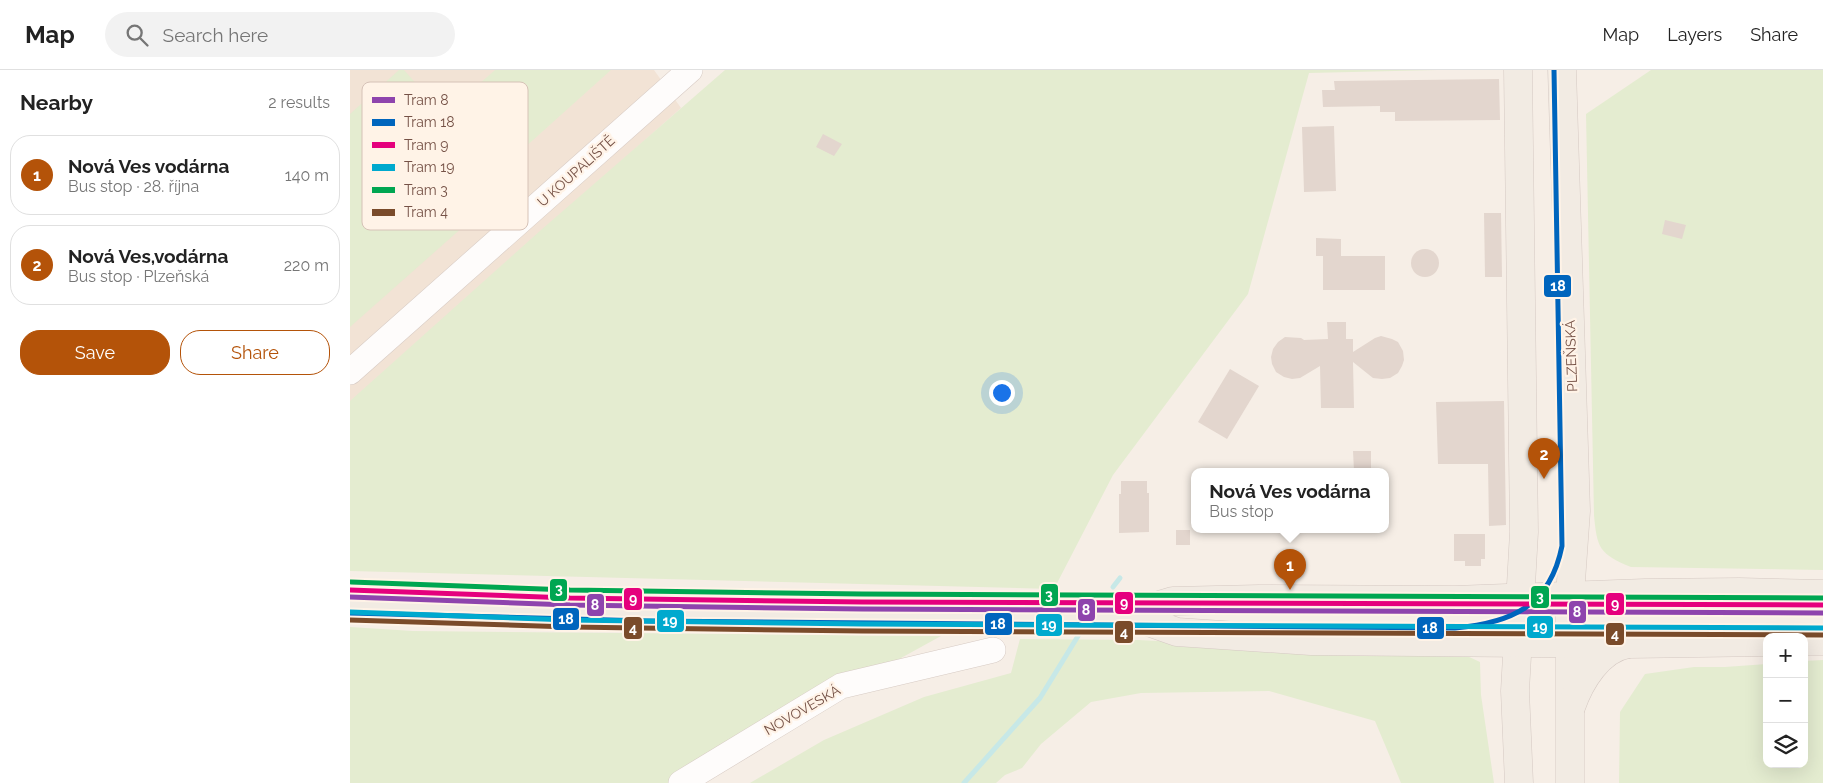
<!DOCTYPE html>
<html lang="en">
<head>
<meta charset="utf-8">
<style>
  :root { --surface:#fff; --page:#f2f2f2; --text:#222; --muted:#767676; --line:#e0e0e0; --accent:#b45309 }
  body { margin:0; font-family:Raleway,sans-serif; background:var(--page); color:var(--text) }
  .controls { position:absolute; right:15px; bottom:15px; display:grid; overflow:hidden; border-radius:10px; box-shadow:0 5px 20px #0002 }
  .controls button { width:45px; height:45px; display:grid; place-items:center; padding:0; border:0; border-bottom:1px solid var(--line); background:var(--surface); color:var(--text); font:25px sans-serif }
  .you { position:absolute; left:651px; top:322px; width:18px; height:18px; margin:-12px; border:4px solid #fff; border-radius:50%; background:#1a73e8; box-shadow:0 0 0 8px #1a73e833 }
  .badge { display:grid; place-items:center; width:32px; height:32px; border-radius:50%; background:var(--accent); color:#fff; font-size:16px; font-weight:700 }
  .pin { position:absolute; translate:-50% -41px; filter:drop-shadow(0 1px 2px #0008) }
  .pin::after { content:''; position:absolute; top:26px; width:18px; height:15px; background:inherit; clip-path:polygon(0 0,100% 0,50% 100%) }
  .popup { position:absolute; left:841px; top:398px; width:198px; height:65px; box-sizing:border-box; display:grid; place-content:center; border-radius:10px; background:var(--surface); filter:drop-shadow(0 1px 4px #0005); font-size:16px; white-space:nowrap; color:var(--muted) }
  .popup b { font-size:19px; color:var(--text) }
  .popup::after { content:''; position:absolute; left:50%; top:100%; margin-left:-10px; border:10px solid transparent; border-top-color:var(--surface) }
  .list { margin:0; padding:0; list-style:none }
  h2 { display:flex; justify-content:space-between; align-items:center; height:65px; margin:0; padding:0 20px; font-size:21px }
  h2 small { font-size:16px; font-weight:400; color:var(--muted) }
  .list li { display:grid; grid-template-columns:32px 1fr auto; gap:15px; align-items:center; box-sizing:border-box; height:80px; margin:0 10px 10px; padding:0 10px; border:1px solid var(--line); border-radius:20px }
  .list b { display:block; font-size:19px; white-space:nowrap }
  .list p { margin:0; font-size:16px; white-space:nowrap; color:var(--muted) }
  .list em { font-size:16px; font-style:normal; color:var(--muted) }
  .actions { display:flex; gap:10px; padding:15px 20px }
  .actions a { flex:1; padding:11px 0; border:1px solid var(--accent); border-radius:20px; text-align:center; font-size:18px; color:var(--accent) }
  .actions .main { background:var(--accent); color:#fff }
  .icon { flex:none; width:28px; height:28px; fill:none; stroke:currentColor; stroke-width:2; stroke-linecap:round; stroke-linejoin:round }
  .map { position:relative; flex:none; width:1473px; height:713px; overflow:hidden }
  header { display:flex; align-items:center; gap:30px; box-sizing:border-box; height:70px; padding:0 25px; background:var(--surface); border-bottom:1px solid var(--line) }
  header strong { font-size:24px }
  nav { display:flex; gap:28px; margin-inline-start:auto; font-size:18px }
  .search { width:350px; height:45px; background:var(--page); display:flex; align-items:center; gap:12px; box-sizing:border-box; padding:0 18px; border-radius:28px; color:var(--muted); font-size:19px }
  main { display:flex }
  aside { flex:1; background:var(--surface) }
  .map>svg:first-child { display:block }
  .residential { fill:#f2e3d5 }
  .green { fill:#e4ecd0 }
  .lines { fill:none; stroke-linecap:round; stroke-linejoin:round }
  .stream { stroke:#c7e8e7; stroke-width:5 }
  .building { fill:#e3d6ce }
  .minor-casing { stroke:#d7cbc4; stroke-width:26 }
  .major-casing { stroke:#d5c9c3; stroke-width:29 }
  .minor { stroke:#fefcfb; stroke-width:25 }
  .major { stroke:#f2ebe3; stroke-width:28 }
  .tram-1-casing { stroke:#fff3e7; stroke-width:9 }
  .tram-2-casing { stroke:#fff3e7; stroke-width:9 }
  .tram-3-casing { stroke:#fff3e7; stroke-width:9 }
  .tram-4-casing { stroke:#fff3e7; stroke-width:9 }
  .tram-5-casing { stroke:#fff3e7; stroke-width:9 }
  .tram-6-casing { stroke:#fff3e7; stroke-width:9 }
  .tram-1 { stroke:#8e44ad; stroke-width:5 }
  .tram-2 { stroke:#0065bd; stroke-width:5 }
  .tram-3 { stroke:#e5007d; stroke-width:5 }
  .tram-4 { stroke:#00a9ce; stroke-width:5 }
  .tram-5 { stroke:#00a651; stroke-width:5 }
  .tram-6 { stroke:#7a4b2a; stroke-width:5 }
  .labels { text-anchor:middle; stroke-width:4.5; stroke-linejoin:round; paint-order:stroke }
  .street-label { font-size:14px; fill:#755146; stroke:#fff3e7 }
  .key { fill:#fff3e7; stroke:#d6c2b7; stroke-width:1 }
  .key-label { font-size:14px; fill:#755146 }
  .line-badge { stroke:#fff3e7; stroke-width:2 }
  .badge-label { font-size:14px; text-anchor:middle; font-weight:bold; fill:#fff }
</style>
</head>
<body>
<header>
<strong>Map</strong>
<div class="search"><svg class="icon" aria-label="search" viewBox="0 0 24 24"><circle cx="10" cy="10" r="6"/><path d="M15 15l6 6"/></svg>Search here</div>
<nav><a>Map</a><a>Layers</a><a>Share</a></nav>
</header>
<main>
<aside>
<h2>Nearby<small>2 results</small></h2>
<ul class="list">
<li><span class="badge">1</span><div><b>Nová Ves vodárna</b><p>Bus stop · 28. října</p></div><em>140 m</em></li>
<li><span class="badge">2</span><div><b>Nová Ves,vodárna</b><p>Bus stop · Plzeňská</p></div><em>220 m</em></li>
</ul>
<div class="actions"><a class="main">Save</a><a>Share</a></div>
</aside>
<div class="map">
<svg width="1473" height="713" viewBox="0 0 1473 713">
  <rect width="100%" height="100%" fill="#f6eee6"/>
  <polygon class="residential" points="0,0 304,0 331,38 0,332"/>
  <g class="green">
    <polygon points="49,0 54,0 158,117 0,257 0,44"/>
    <polygon points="145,0 261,0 163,88 111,30"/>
    <polygon points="375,0 1088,0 959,3 898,224 763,405 704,519 0,501 0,331 191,160"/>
    <path d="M1301,0H1473V500L1281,497C1249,484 1247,478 1244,445L1236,44Z"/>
    <polygon points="0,557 63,561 591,566 324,713 0,713"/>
    <polygon points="670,569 788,570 1117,586 1130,592 1131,625 1144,713 1051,713 1025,651 919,621 791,623 741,632 691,674 672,698 655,705 646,713 400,713 474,670 574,627 661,603"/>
    <polygon points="1473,590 1473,713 1269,713 1270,642 1295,604 1344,597 1375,597 1417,594 1417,694 1454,694 1454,591"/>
  </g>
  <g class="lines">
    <g class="stream">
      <polyline points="763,517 770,508"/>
      <polyline points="614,713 690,628 736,553"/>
    </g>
  </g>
  <g class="building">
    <polygon points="1149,9 1150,50 1045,51 1045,42 1030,42 1030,36 973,37 972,20 985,20 984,11"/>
    <polygon points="984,56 986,121 954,122 952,57"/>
    <polygon points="473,64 492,74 484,86 466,77"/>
    <polygon points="1134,143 1151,143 1152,207 1135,207"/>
    <polygon points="1315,150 1336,155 1332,169 1312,164"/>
    <polygon points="966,168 991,169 991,186 1035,186 1035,220 973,220 973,186 966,186"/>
    <circle cx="1075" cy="193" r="14"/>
    <polygon points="977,252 996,252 996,269 1003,269 1003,282 1025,268 1031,266 1042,269 1048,272 1053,281 1054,290 1052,296 1048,303 1040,308 1032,309 1023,308 1003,292 1004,338 971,338 970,296 950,308 942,309 934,307 926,302 922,294 921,287 923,279 928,272 935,267 951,268 954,270 978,269"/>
    <polygon points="880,299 909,316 877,369 848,352"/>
    <polygon points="1154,331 1156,455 1139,456 1138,394 1088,394 1086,332"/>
    <polygon points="1003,381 1021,381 1021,401 1004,401"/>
    <polygon points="771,411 797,411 797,423 799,423 799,462 769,463 769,424 771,424"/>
    <rect x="826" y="460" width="14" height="15"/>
    <polygon points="1104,464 1135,464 1135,489 1131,489 1131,496 1115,496 1115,491 1104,491"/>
  </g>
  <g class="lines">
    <g class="minor-casing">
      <g id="minor">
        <polyline points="0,302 340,0"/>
        <polyline points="331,713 491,616 643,580"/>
      </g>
    </g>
    <g class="major-casing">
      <g id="major">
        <polyline points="1168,0 1174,462 1165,621 1169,713"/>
        <polyline points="1212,0 1226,441 1220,525 1220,713"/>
        <polyline points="0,531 298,540 767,544 790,541 823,531 909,529 1105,530 1295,523 1389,522 1473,524"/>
        <polyline points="771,545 787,548 827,562 961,571 1280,574 1417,572"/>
        <polyline points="1454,571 1473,571"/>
        <path d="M1221,637C1230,611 1249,579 1278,574"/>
      </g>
    </g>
    <use href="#minor" class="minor"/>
    <use href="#major" class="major"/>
    <g class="tram-1-casing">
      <polyline id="tram-1" points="0,527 220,535 512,539 1473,543"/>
    </g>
    <g class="tram-2-casing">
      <path id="tram-2" d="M0,543L297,551L1105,558C1162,553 1200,536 1212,476L1204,0"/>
    </g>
    <g class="tram-3-casing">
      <polyline id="tram-3" points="0,520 220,528 512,532 1473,535"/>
    </g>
    <g class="tram-4-casing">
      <polyline id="tram-4" points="0,542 220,550 512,554 1473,558"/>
    </g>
    <g class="tram-5-casing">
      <polyline id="tram-5" points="1,512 220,520 512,524 1473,528"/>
    </g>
    <g class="tram-6-casing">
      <polyline id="tram-6" points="0,550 220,557 512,561 1473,565"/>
    </g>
    <use href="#tram-1" class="tram-1"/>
    <use href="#tram-2" class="tram-2"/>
    <use href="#tram-3" class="tram-3"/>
    <use href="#tram-4" class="tram-4"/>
    <use href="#tram-5" class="tram-5"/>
    <use href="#tram-6" class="tram-6"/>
  </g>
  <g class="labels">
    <g class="street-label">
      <text transform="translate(226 101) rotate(-42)" y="5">U KOUPALIŠTĚ</text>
      <text transform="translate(1221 286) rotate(-92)" y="5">PLZEŇSKÁ</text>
      <text transform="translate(452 640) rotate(-30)" y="5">NOVOVESKÁ</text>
    </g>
  </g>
  <rect x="12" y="12" width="166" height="148" rx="8" class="key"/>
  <rect x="22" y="27" width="23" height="6" fill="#8e44ad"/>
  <rect x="22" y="49" width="23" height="7" fill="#0065bd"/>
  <rect x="22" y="72" width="23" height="6" fill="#e5007d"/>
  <rect x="22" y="94" width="23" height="7" fill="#00a9ce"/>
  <rect x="22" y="117" width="23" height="6" fill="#00a651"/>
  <rect x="22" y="139" width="23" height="7" fill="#7a4b2a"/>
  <g class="key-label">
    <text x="54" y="35">Tram 8</text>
    <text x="54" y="57">Tram 18</text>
    <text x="54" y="80">Tram 9</text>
    <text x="54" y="102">Tram 19</text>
    <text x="54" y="125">Tram 3</text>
    <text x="54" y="147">Tram 4</text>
  </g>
  <g class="line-badge">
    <rect x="1193" y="204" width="29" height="24" rx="5" fill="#0065bd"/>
    <rect x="199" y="508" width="19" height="24" rx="5" fill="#00a651"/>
    <rect x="690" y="513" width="19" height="24" rx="5" fill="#00a651"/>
    <rect x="1180" y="515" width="20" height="24" rx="5" fill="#00a651"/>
    <rect x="273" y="517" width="20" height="24" rx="5" fill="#e5007d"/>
    <rect x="764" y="521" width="20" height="24" rx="5" fill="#e5007d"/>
    <rect x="1255" y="522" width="20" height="24" rx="5" fill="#e5007d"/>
    <rect x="236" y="523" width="19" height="24" rx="5" fill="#8e44ad"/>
    <rect x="727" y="528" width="19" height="24" rx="5" fill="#8e44ad"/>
    <rect x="1218" y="530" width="19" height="24" rx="5" fill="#8e44ad"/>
    <rect x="202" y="537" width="28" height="24" rx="5" fill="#0065bd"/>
    <rect x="306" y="539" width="29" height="24" rx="5" fill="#00a9ce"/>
    <rect x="634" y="542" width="29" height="24" rx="5" fill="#0065bd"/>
    <rect x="685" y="543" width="28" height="24" rx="5" fill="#00a9ce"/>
    <rect x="1176" y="545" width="28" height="24" rx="5" fill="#00a9ce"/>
    <rect x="1066" y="546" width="29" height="24" rx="5" fill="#0065bd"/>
    <rect x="273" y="546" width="20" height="24" rx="5" fill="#7a4b2a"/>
    <rect x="764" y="550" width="20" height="24" rx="5" fill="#7a4b2a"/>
    <rect x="1255" y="552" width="20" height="24" rx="5" fill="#7a4b2a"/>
  </g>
  <g class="badge-label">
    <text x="1208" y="221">18</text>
    <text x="209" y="524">3</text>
    <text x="699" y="530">3</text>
    <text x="1190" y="532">3</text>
    <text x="283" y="534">9</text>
    <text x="774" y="538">9</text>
    <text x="1265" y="539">9</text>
    <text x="245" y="540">8</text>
    <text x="736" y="545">8</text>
    <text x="1227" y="547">8</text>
    <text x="216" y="554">18</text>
    <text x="320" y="556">19</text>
    <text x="648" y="559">18</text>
    <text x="699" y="560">19</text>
    <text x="1190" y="562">19</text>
    <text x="1080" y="563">18</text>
    <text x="283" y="563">4</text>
    <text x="774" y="567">4</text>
    <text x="1265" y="569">4</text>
  </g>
</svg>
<div class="controls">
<button>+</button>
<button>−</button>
<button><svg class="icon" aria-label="layers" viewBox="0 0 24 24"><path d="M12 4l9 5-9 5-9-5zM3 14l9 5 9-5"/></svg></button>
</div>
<div class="you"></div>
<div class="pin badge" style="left:940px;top:520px">1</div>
<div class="popup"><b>Nová Ves vodárna</b>Bus stop</div>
<div class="pin badge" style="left:1194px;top:409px">2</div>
</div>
</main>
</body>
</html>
